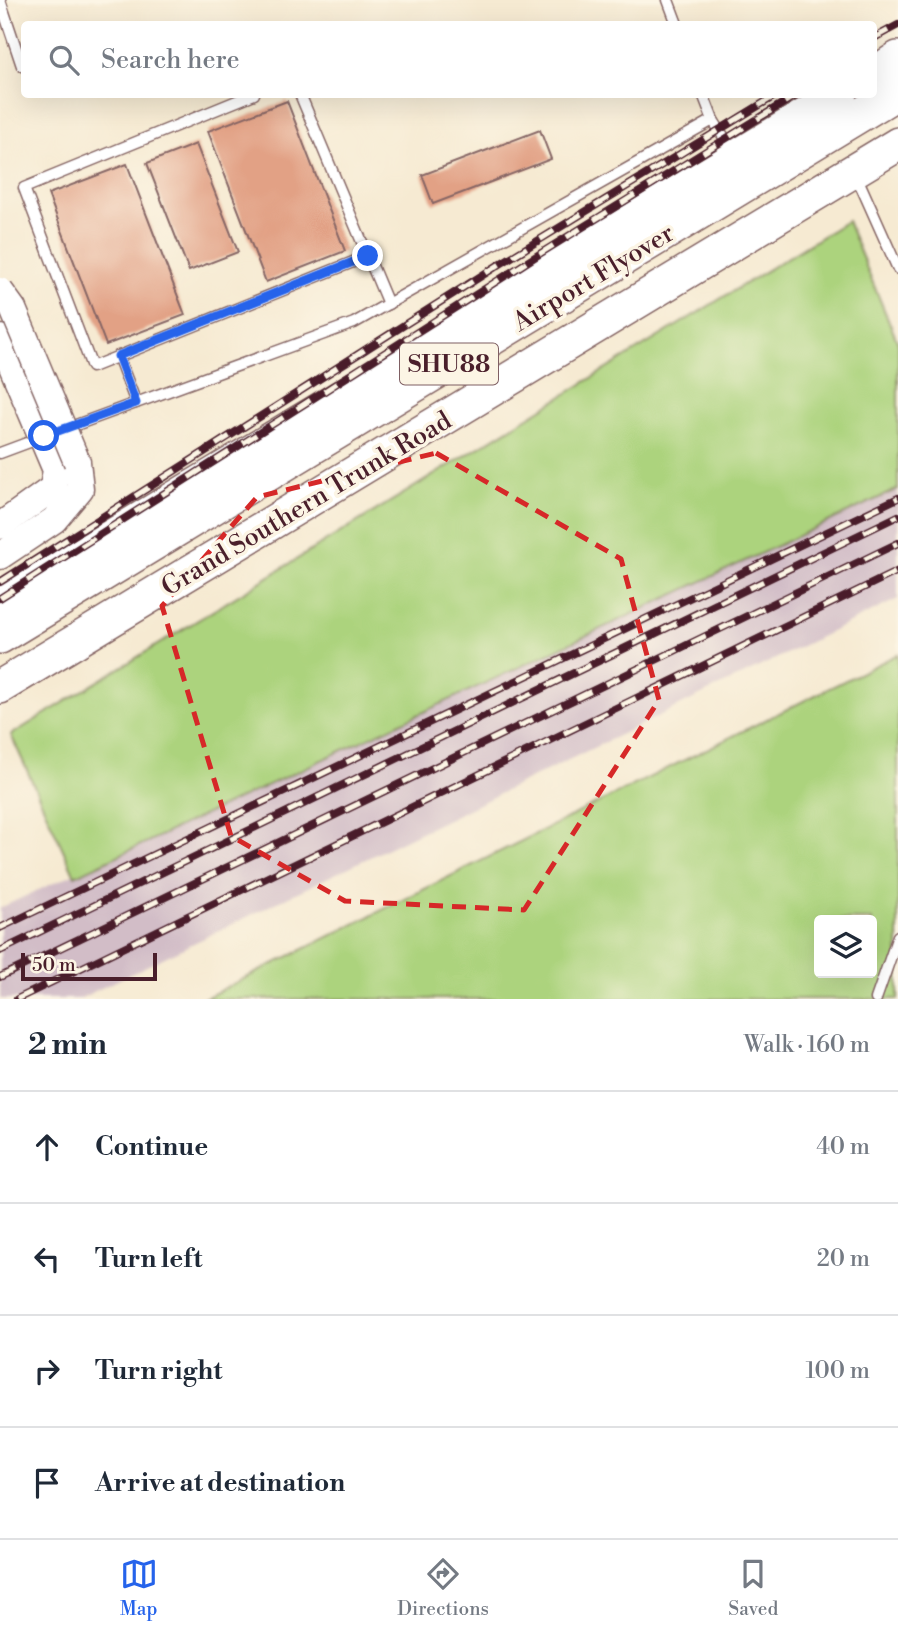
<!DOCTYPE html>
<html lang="en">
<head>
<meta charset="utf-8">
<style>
  :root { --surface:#fff; --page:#f2f2f3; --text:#1f2937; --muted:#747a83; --line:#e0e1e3; --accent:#2563eb }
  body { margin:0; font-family:"Libre Bodoni",serif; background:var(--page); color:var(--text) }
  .controls { position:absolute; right:21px; bottom:21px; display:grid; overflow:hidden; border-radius:7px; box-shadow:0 7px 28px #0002 }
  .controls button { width:63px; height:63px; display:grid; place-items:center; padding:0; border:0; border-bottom:2px solid var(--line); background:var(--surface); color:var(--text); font:35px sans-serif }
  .scale { position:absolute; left:21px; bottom:18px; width:136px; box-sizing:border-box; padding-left:7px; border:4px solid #4a1f2b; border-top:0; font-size:19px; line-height:24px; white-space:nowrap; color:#4a1f2b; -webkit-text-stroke:5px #fcf5e5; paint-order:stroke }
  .stop { position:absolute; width:21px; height:21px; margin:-16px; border:5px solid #2563eb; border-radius:50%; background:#fff }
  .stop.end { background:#2563eb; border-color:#fff; box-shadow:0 2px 7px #0008 }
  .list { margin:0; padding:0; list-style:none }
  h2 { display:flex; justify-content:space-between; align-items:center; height:91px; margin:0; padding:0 28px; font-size:30px }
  h2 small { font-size:23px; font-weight:400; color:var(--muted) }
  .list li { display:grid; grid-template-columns:46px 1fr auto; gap:21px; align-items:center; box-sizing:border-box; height:112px; padding:0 28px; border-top:2px solid var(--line) }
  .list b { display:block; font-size:26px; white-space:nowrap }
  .list em { font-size:23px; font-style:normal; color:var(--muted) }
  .icon { flex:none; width:38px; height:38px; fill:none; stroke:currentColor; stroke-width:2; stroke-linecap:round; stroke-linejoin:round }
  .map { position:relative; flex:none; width:898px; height:999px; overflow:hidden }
  .search { position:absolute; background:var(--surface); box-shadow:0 7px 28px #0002; left:21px; right:21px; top:21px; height:77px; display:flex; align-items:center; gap:18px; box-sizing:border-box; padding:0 24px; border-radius:7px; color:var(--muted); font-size:26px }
  .sheet { height:539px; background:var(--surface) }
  nav { display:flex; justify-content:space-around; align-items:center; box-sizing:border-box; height:98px; border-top:2px solid var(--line); background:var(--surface); font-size:19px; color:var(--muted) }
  nav a { display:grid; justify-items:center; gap:4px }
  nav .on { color:var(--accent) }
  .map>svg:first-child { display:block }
  .industrial { fill:#d2bdc7 }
  .green { fill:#acd37d; stroke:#7b7954; stroke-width:2; fill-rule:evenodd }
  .building { fill:#e2a185 }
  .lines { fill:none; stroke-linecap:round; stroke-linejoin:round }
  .service-casing { stroke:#866665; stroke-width:13 }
  .tertiary-casing { stroke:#866665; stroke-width:29 }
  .primary-casing { stroke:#866665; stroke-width:36 }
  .service { stroke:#fff; stroke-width:10 }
  .tertiary { stroke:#fff; stroke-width:26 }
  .primary { stroke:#fff; stroke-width:33 }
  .rail-casing { stroke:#4a1f2b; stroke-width:8 }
  .rail { stroke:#fcf5e5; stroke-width:5; stroke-dasharray:16; stroke-linecap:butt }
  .tertiary-bridge-casing { stroke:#866665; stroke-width:29; stroke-linecap:butt }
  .tertiary-bridge { stroke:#fff; stroke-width:26 }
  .route { stroke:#2563eb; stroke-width:9 }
  .marked { fill:none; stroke:#d62828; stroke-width:5; stroke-dasharray:14 9; stroke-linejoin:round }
  .labels { text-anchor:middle; stroke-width:7; stroke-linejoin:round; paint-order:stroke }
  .shield { fill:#fcf5e5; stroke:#7f5f63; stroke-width:2 }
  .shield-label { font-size:24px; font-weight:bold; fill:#4a1f2b }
  .street-label { font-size:26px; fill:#4a1f2b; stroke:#fcf5e5 }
</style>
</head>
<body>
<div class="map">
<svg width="898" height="999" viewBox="0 0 898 999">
  <rect width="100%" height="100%" fill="#fcf5e5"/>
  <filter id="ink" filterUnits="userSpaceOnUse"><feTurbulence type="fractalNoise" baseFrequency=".0143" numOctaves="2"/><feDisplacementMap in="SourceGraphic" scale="14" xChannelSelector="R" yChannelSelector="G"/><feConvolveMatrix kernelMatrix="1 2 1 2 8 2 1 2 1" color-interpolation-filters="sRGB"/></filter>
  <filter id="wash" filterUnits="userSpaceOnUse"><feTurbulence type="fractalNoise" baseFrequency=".00686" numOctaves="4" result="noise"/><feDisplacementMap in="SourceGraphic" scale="28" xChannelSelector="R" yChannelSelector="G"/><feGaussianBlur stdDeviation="1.57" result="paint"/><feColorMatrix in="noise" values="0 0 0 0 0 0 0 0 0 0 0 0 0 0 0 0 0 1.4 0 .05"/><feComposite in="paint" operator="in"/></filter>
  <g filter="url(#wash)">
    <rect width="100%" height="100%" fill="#f6ead2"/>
    <polygon class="industrial" points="898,489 898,599 79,999 0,999 0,908"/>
    <g class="green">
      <polygon points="847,221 898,343 898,489 75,876 11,735"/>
      <path d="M898,654V999H203ZM819,920H872V973H819Z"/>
    </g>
    <g id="blocks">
      <g class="building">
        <polygon points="287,101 345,251 266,282 208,131"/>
        <polygon points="540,130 551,159 433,204 422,175"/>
        <polygon points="196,144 238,252 189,271 147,163"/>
        <polygon points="127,164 185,315 106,345 48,194"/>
      </g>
    </g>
  </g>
  <g filter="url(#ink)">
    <use href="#blocks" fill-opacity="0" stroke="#866665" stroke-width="2"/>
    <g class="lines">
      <g class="service-casing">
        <g id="service">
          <polyline points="0,0 22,66"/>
          <polyline points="668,0 677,24"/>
          <polyline points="254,94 24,188 92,367 368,256"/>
          <polyline points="300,94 388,304"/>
          <polyline points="703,94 713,120 734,153"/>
          <polyline points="856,175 898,269"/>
          <polyline points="118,356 136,403"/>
          <polyline points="65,429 354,323 713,120"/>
          <polyline points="0,453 43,437"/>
          <polyline points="876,999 898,936"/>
        </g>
      </g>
      <g class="tertiary-casing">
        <g id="tertiary">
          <polyline points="0,338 56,470 53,488 0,526"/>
          <polyline points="0,556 54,520 80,489 77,462"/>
        </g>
      </g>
      <g class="primary-casing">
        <g id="primary">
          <polyline points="874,74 898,58"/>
          <polyline points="0,604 840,94"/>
          <polyline points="0,637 898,92"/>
          <polyline points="0,687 898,144"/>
        </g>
      </g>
      <use href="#service" class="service"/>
      <use href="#tertiary" class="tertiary"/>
      <use href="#primary" class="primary"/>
      <g class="rail-casing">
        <g id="rail">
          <polyline points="874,38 898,25"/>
          <polyline points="0,582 500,264 778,94"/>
          <polyline points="0,598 541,253 798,94"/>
          <polyline points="0,928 898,498"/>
          <polyline points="0,951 898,516"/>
          <polyline points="0,977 898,543"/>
          <polyline points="17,999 898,571"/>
        </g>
      </g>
      <use href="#rail" class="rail"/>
      <g class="tertiary-bridge-casing">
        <polyline id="tertiary-bridge" points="0,291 13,309 77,462"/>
      </g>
      <use href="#tertiary-bridge" class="tertiary-bridge"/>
    </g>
  </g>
  <g class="lines" filter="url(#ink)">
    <polyline class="route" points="44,436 136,403 118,356 368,256"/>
  </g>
  <path class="marked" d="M436,453L621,559L659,700L524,910L345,901L231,836L162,606L257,497Z"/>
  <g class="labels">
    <rect class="shield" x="400" y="343.5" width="98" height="41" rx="5"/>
    <g class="shield-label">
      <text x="449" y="372">SHU88</text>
    </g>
    <g class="street-label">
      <text transform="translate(593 277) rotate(-31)" y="9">Airport Flyover</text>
      <text transform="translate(306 503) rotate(-31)" y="9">Grand Southern Trunk Road</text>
    </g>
  </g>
</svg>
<div class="controls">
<button><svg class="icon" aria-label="layers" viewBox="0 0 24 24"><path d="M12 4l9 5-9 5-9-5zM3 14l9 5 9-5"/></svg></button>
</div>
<div class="scale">50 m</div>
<div class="stop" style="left:44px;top:436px"></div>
<div class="stop end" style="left:368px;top:256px"></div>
<div class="search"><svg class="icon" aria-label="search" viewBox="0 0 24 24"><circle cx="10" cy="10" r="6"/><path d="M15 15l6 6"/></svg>Search here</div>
</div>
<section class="sheet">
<h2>2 min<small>Walk · 160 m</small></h2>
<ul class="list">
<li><svg class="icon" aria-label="ahead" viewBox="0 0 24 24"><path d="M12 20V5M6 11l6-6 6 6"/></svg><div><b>Continue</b></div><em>40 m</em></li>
<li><svg class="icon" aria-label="left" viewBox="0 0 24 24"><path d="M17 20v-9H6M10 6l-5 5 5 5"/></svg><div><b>Turn left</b></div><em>20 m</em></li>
<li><svg class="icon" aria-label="right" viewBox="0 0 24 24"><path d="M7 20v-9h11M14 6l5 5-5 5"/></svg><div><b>Turn right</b></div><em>100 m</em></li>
<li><svg class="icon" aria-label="arrive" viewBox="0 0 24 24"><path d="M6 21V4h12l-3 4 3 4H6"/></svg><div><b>Arrive at destination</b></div></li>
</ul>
</section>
<nav>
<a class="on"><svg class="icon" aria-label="map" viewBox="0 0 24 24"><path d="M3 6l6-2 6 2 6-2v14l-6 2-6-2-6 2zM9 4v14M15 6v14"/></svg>Map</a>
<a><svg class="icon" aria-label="directions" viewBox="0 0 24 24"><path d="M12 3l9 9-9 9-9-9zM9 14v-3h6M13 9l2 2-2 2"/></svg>Directions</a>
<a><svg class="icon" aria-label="saved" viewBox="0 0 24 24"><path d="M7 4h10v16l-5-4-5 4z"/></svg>Saved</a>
</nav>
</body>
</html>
